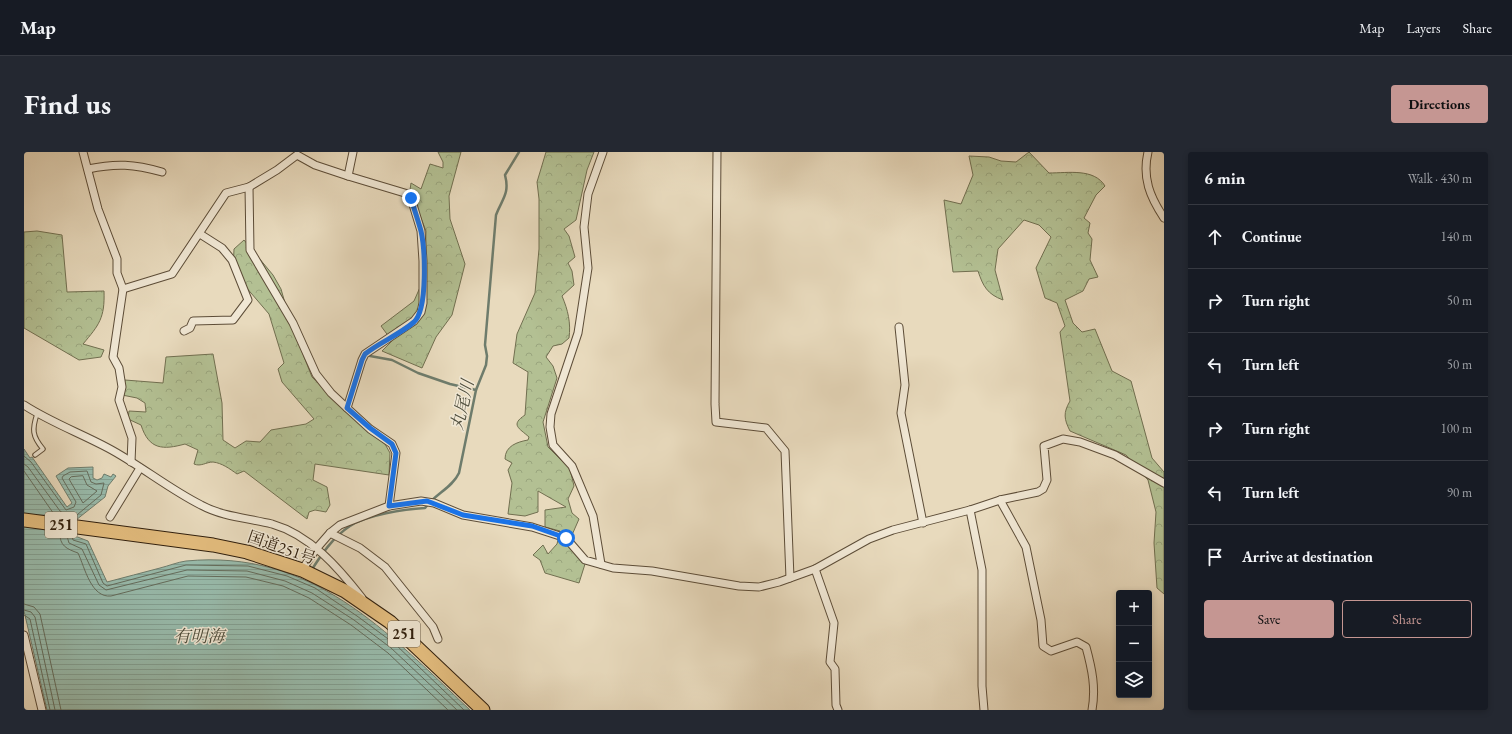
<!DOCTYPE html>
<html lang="en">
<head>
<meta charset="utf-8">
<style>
  :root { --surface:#171b24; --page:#242831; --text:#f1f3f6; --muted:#9ea1a6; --line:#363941; --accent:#c59692 }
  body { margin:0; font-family:"EB Garamond","Noto Serif JP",serif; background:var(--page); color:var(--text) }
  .controls { position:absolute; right:12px; bottom:12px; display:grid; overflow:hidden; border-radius:4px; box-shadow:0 2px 6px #0003 }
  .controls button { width:36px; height:36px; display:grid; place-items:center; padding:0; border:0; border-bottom:1px solid var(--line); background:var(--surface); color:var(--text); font:20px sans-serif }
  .stop { position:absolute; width:12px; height:12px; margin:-9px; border:3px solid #1a73e8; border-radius:50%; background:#fff }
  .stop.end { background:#1a73e8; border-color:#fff; box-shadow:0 1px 4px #0008 }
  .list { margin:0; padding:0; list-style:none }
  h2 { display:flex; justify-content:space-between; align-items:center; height:52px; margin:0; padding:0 16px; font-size:17px }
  h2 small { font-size:13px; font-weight:400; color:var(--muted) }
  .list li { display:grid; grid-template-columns:26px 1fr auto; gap:12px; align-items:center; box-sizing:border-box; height:64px; padding:0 16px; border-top:1px solid var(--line) }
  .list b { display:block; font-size:15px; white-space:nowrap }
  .list em { font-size:13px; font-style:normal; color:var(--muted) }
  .actions { display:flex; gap:8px; padding:12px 16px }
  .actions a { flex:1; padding:9px 0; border:1px solid var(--accent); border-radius:4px; text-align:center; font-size:14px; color:var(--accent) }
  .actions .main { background:var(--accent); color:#111 }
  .icon { flex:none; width:22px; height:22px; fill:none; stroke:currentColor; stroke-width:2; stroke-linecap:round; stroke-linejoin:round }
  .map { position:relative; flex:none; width:1140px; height:558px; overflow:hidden; border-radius:4px }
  header { display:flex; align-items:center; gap:24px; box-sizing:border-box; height:56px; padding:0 20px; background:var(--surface); border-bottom:1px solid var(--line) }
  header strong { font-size:19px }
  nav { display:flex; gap:22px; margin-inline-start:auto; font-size:14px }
  .intro { display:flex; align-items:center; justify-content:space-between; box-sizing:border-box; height:96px; padding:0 24px }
  h1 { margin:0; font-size:28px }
  .button { padding:10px 18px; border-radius:4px; background:var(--accent); color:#111; font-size:14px; font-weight:700 }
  main { display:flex; gap:24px; padding:0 24px }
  aside { flex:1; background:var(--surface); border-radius:4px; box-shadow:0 2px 6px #0003 }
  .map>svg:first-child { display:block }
  .forest { fill:url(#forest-crowns); stroke:#716f50 }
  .water { fill:url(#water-rules); stroke:#6e7c6c }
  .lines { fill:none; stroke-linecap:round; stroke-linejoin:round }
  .shore { stroke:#646c5c; stroke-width:1 }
  .stream { stroke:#6e7c6c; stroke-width:2.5 }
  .lane-casing { stroke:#5d4d38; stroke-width:5.5 }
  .street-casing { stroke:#5d4d38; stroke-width:9 }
  .highway-casing { stroke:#2f1e0c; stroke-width:15 }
  .lane { stroke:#f0e7d4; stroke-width:3.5 }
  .street { stroke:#f0e7d4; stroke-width:7 }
  .highway { stroke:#e4bd7e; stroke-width:13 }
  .route { stroke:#1a73e8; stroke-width:5 }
  .labels { text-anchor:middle; stroke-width:3; stroke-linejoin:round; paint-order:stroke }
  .shield { fill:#f0e7d4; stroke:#695a48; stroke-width:1 }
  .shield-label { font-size:15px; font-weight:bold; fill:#2f1e0c }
  .street-label { font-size:16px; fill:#2f1e0c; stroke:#f0e7d4 }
  .water-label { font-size:17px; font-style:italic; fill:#4e4d3c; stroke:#f0e7d4 }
</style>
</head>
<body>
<header>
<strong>Map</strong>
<nav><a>Map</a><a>Layers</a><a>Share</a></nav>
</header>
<div class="intro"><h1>Find us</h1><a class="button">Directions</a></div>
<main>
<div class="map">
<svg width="1140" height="558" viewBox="0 0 1140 558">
  <defs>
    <pattern id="forest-crowns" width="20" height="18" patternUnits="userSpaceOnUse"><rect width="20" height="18" fill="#b3c093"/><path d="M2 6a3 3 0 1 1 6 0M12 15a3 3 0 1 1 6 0" fill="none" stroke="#9aa57e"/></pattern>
    <pattern id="water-rules" width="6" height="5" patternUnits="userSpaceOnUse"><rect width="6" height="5" fill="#98bbac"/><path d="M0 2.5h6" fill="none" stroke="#83a093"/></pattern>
  </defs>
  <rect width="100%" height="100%" fill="#e8dabd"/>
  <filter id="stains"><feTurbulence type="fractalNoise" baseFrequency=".005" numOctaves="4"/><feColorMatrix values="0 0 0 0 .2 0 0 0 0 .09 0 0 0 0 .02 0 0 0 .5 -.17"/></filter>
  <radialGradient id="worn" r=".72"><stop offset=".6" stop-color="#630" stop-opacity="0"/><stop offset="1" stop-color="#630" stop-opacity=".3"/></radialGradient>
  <g class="forest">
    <polygon points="414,0 437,0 425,44 426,67 441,112 428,163 412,185 398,216 358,199 368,189 357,174 390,149 401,124 402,79 386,38 387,31 397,37 406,12 419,16 419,10"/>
    <path d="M522,0H570L563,18L552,68L540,77L545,84L551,105L544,111L548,119L550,133L538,144C544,158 547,171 545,186L538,192L529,194L522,205L529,214L533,226L519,270L524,295L546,317L550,334L544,347L548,361L555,367L548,383V399L561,412L555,431L521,421L516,408L509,403L519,393L524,402L533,392L536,379L521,375V358L542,355L514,339V360L501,364L484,362L488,331L484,318L488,311L481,307C481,294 493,290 504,288L505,285C495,276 486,273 501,263L504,220L489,211L493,182L511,141L515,97V47L513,30Z"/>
    <path d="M1005,0L1025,21C1044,21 1070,16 1081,34L1072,43L1060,66L1066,71L1064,81L1068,87L1066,108L1074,125L1065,127L1059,139L1041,148L1049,171L1058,180L1071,177L1088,219L1107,229L1128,306L1140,320V442L1133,436L1130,391L1132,360L1124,328L1102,303L1046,279C1040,267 1039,261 1046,249L1036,180L1041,174L1033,151L1021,146L1012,116L1027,85L1015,73L1000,68L974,97L971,118L979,148C963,142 959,134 954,119L929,120L920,48L937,52L949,23L945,4L965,5L977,9L992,10Z"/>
    <path d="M13,79L38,83L43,140L80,139C81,166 75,173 59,192L80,198L77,205L55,208L0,176V80Z"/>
    <path d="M220,88L249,123L257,137L267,172L288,225L324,262L361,292L366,301L365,323L291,312L289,328L303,335L306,353L302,360L291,358L285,360L283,367L220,319L213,322C206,317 198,311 189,310C182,310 177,315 170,312L174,298L161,292C139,298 125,298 117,273L104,267L105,259L122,260L121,251L113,246L98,243L101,228L139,231L142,205L189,202L198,251L199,288L211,296L222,289L236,290L247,278L282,272L290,267L258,230L254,217L260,211L245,162L209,120L210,97Z"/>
  </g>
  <path class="water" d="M0,297L6,306L8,305L43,355L48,351L32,324L44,316L69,315V326L73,328L78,326L80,322L87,325L89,322L92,324L84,334L81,345L52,368L51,384L64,389L83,430C101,425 118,421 136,416C144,414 154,410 162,409C288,397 362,479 446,558H23L0,459Z"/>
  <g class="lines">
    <g class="shore">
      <polyline points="0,304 7,310 42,358 50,355 52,350 38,326 39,324 46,320 63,319 67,330 72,332 80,331 77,343 48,367"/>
      <polyline points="0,312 4,315 36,359 43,364 43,366"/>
      <polyline points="0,319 32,365"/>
      <polygon points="59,324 63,333 73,339 59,351 45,327 47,325"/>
      <path d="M36,380C35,394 43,397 54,401C61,416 67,446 87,444L164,424L222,425L259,434L285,446L327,473L364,501L424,558"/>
      <polyline points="42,381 45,391 58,397 75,433 82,438 163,418 223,419 261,429 288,441 330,468 367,496 433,558"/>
      <polyline points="47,382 49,388 62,392 79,431 83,434 162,413 224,414 263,424 291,436 333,464 371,492 440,558"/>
      <polyline points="0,452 10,455 16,462 37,558"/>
      <polyline points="0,458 7,460 11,465 31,558"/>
      <polyline points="0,463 6,467 26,558"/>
    </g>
    <g class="stream">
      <polyline points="346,204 368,208 394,221 426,232 452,238"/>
      <path d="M287,419C297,403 309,385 326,374C342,363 381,357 401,356C411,342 428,336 435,321L452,238L462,213L463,204L461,193L472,63C478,47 486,42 481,23L495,0"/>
    </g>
    <g class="lane-casing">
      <path id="lane" d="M11,303L19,297C8,284 8,277 13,262"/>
    </g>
    <g class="street-casing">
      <g id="street">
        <polyline points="59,0 74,57 93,107 93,121 99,137 89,205 95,216 98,235 95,248 108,286 107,310"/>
        <polyline points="329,0 324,24 384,42 387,46 397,79 399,109 399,151 397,160 390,169 341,202 338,208 323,256 346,277 368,292 372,301 365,354"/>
        <polyline points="693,0 691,252 692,270 742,276 761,299 766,426"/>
        <path d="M1124,0C1118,26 1126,45 1140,66"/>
        <path d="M64,17C92,11 110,12 138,20"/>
        <polyline points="225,35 226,98 269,171 292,222 307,241 323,256"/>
        <polyline points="99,137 148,122 202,41 225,35 253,18 273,3 291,13 324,24"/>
        <polyline points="875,175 881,233 877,261 899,371"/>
        <polyline points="160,179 166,176 169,169 209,168 224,148 208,108 198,96 176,82"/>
        <path d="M0,253C26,270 56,281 84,296C116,313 145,337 177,353C199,365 224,366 248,372C286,383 314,415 338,446"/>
        <path d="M976,348L1002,395L1017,468L1019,494L1027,499L1053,490L1062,495C1068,517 1072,536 1068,558"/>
        <polyline points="946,358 958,418 958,534 960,558"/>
        <polyline points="86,365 116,316"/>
        <polyline points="306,381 336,396 361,415 409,475 414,487"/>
        <polyline points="577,412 569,364 548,314 529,293 526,275 527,262 554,181 564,116 560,75 564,42 579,0"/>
        <polyline points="791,417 810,471 806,510 811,517 812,553 814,558"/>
        <polyline points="278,418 292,397 306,381 316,373 365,354 397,349 410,351 439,363 508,375 542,386 561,408 589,416 628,419 715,434 735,435 755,430 791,417 845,387 869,378 946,358 976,348 1014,340 1019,337 1023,328 1020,294 1039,287 1056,290 1091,303 1140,331"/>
        <polyline points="0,483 18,558"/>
      </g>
    </g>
    <g class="highway-casing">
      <polyline id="highway" points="0,368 189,393 223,400 278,418 321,439 366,470 459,558"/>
    </g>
    <use href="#lane" class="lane"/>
    <use href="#street" class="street"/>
    <use href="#highway" class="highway"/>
  </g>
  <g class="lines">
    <path class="route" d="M387,46C390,57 394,68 397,79C401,97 404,157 390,170C375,183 356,190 341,202L338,208L323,256L346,276L368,292L372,301L365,354L403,349L439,363L508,374L542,386"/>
  </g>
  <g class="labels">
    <g class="shield">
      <rect x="21" y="360" width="32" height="26" rx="3"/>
      <rect x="364" y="469" width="32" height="26" rx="3"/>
    </g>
    <g class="shield-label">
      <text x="37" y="378">251</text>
      <text x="380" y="487">251</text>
    </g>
    <g class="street-label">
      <text transform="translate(258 395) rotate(19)" y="6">国道251号</text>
    </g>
    <g class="water-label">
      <text transform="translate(438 253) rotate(-77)" y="6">丸尾川</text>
      <text x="175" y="490">有明海</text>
    </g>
  </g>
  <rect width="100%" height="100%" filter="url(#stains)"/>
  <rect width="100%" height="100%" fill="url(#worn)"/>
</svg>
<div class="controls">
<button>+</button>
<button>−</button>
<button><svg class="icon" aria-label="layers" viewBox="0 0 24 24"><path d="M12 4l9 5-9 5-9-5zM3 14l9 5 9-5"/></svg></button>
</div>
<div class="stop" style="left:542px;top:386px"></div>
<div class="stop end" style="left:387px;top:46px"></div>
</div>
<aside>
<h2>6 min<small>Walk · 430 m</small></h2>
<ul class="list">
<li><svg class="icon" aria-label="ahead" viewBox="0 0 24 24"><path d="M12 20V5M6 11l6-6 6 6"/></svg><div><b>Continue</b></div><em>140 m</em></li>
<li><svg class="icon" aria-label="right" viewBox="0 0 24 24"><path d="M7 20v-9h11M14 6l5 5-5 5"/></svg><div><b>Turn right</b></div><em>50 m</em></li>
<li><svg class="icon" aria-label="left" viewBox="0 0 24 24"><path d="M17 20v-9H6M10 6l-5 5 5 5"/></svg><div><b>Turn left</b></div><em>50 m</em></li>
<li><svg class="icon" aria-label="right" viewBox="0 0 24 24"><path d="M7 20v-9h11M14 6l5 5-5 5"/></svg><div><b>Turn right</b></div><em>100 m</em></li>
<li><svg class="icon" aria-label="left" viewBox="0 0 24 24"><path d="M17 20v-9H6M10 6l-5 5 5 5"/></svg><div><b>Turn left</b></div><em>90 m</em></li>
<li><svg class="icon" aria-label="arrive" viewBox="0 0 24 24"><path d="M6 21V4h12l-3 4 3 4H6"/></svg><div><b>Arrive at destination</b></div></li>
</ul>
<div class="actions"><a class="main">Save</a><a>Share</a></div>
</aside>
</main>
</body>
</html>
